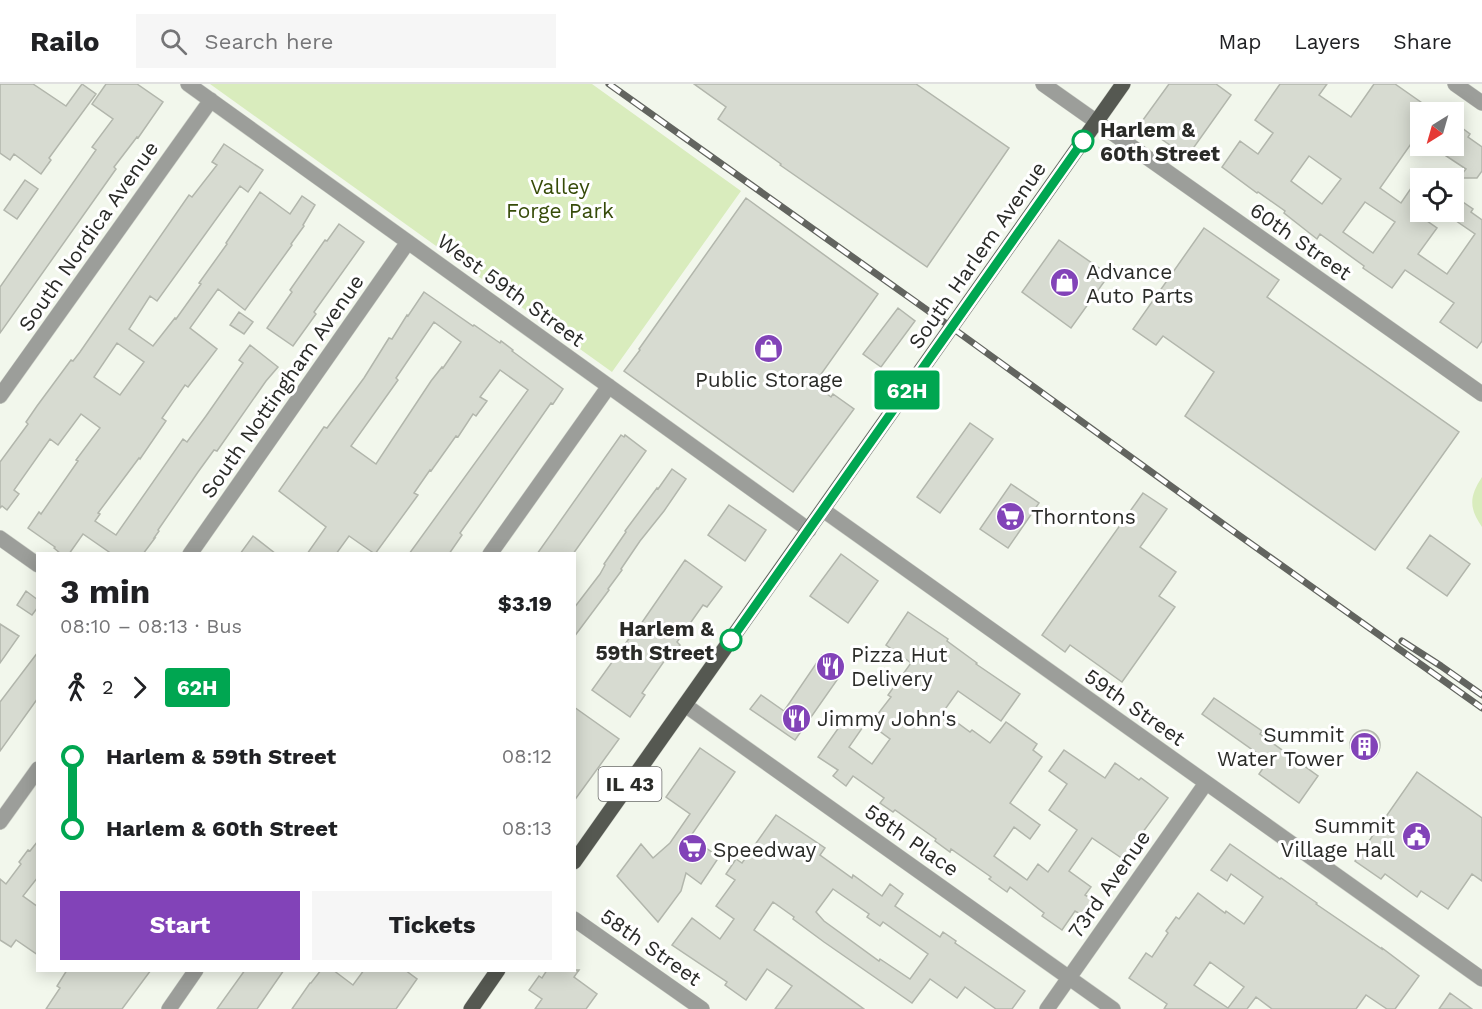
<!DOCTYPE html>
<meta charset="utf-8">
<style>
body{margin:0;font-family:"Work Sans",sans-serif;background:#f6f6f6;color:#202124;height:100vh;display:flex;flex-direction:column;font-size:22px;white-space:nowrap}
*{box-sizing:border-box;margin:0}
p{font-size:20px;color:#757577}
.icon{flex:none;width:33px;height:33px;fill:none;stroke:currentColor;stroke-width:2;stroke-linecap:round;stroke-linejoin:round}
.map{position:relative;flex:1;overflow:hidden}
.drawer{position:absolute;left:36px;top:468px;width:540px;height:420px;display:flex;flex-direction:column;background:#fff;border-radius:0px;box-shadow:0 3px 15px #0003}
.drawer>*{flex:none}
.badge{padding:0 12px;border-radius:4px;font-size:21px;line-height:39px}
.needle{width:39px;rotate:217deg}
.buttons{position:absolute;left:1410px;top:18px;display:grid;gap:12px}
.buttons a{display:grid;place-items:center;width:54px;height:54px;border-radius:0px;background:#fff;box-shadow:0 3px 15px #0003;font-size:30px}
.map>.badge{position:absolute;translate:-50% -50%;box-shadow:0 0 0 3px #fff}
.legs{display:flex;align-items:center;gap:9px;height:66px;padding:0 24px;font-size:20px}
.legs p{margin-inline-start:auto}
.headline{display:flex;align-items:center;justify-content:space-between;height:102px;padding:0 24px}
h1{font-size:33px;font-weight:700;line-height:45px}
.cta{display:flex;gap:12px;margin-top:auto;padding:12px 24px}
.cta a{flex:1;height:69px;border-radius:0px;background:#8243b8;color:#fff;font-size:24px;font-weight:700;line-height:69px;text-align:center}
.cta a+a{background:#f6f6f6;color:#202124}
ul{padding:0 24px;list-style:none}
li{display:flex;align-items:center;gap:21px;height:72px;font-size:22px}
li i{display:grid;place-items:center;width:9px;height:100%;margin:0 8px;background:currentColor}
li i::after{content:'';width:15px;height:15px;margin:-8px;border:4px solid;border-radius:50%;background:#fff}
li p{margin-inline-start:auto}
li:first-child i{background:linear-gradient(#0000 50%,currentColor 0)}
li:last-child i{background:linear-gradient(currentColor 50%,#0000 0)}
header{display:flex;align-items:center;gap:36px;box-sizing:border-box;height:84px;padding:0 30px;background:#fff;border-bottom:2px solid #e0e0e0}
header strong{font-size:28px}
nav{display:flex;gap:33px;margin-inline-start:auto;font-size:21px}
.search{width:420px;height:54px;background:#f6f6f6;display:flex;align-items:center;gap:15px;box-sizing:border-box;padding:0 21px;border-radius:0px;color:#757577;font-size:22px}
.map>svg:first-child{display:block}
.green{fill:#d9ecbd}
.building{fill:#d7dbd1;stroke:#b2b6ac;stroke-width:1.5;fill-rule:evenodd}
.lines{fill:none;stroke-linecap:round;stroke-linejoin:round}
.street-casing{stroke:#ced2c9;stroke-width:16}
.primary-casing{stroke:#ced2c9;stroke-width:16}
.street{stroke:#9c9e9a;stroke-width:15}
.primary{stroke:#555851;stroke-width:15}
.rail-casing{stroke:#62645f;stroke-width:7}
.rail{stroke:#fff;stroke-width:4.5;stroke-dasharray:14;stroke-linecap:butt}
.line-1-casing{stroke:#fff;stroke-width:14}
.line-1{stroke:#00a651;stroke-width:9}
.stop-1-dot{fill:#fff;stroke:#00a651;stroke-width:3}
.labels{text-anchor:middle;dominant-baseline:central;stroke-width:6;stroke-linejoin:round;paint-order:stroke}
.shield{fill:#fff;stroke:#6a6b68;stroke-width:1.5}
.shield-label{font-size:20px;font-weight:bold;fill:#2a2b28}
.stop-label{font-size:21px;font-weight:bold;fill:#2a2b28;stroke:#fff;text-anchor:start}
.park-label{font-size:21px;fill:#364b08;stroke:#fff}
.street-label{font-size:21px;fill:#2a2b28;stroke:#fff}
.poi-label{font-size:21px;fill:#2a2b28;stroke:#fff;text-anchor:start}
</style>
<header>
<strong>Railo</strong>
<div class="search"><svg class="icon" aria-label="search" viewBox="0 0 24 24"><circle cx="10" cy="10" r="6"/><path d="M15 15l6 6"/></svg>Search here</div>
<nav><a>Map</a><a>Layers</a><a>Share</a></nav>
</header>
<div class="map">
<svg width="1482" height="925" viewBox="0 0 1482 925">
<rect width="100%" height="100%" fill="#f2f7ec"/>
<path class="green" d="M210,0H592L741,107L612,288Z
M1482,393V443C1469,424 1469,413 1482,393Z"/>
<path class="building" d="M0,0H33L66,22L82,0L96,10L49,74L51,76L41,90L14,70L10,76L0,69Z
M106,0H137L163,18L138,54L137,53L114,83L116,85L0,249V203L96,66L92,63L113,35L92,20Z
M694,0H916L1009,64L927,183L780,81L781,80L718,35L726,23Z
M1169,0H1216L1231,11L1187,73L1140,40Z
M1280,0H1327L1319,11L1351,33L1374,0H1395L1435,28H1420V47L1380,104L1401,119L1420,91V132L1437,144L1418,170L1447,190L1475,150L1446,130L1448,128H1454V120L1457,114L1473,125L1471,128L1482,136V257L1477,264L1440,238L1454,219L1405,186L1392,204L1363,184L1364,182L1320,150L1317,155L1284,129L1285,127L1258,108L1257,109L1222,83L1240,57L1258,70L1273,49L1255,36ZM1309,72L1341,95L1322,120L1291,97ZM1365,118L1395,138L1373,169L1343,148Z
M1454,38L1470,50L1468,53L1482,63V87L1477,94H1459L1466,85L1431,62H1454Z
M224,60L263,86L248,108L240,102L157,217L150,212L129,245L153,262L175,234L176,235L201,200L199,199L227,160L226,159L260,108L290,130L302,112L315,121L303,141L304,142L291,160L292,161L245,226L218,205L190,244L217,265L188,303L185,301L162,334L166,337L140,375L139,374L98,429L100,430L95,437L116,451L183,355L187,358L206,332L243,279L239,276L250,261L278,283L266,297L217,367L214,366L198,388L158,446L159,447L154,454H155L143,470H112L83,450L69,470H61L54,464L55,463L28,444L39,428L41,430L78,377L76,376L100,344L81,330L58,361L50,355L14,406L19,410L7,426L2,422L0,424V378L28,340L26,338L37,322L71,276L73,277L80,268L189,111L192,113L217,81L212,78ZM117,259L144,278L120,311L94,293Z
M25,96L38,105L17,135L4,126Z
M746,114L878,210L814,300L831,313L833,310L854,325L793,408L624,287L640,266L639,265Z
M339,140L364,158L314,228L316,230L293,262L267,244L292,208L290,206L325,156L327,157Z
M1204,144L1279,196L1267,213L1459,348L1375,466L1185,332L1214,288L1163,252L1156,261L1133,245Z
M1059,156L1109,191L1071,244L1022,208Z
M424,208L473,242L474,241L500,259L501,257L513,266L512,267L563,305L553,320L551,319L477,425L460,449L462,451L449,470H409L528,306L500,286L480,313L487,317L476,332L473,330L458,353L456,352L431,387L430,386L414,409L418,411L375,470L349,452L336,470H307L326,443L279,407L324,343L327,344L364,294L389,254L392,255L407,231L408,232ZM434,238L461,258L443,284L442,283L431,297L376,380L351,362L398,296L396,294Z
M898,224L915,237L881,283L863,270Z
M239,228L253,238L244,250L230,241Z
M970,339L993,355L940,429L917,413Z
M621,351L624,353L625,351L646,367L573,470H537Z
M672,385L686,395L664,427L640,457L621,485L622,486L608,505L609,506L574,553V524L600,490L605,481L604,480L626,448L625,447L657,404L658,405Z
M1011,400L1039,419L1008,464L980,445Z
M1143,409L1167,425L1140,463L1176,488L1159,512L1175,523L1122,598L1070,561L1065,568L1042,551Z
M729,421L766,446L745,477L708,451Z
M1430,451L1470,480L1447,512L1407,484Z
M253,452L276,470H240Z
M841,470L878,497L848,539L810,512Z
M685,476L722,503L707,523L703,521L677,558L680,561L670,575L667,573L642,609L645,611L630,633L592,606L633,549L634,550Z
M26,507L38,516V523L32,531L17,521Z
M908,528L948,555L947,557L977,579L976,580L1020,610L1001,637L958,607L943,628L970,648L972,646L990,659L1006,638L1037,660L1033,666L1042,673L1010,719L1040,741L1030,755L1014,743L994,772L1027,796L1038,780L1048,788L1077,746L1049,726L1067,700L1049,687L1064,666L1105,694L1115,679L1139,696L1141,694L1168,714L1123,775L1092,754L1069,787L1091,803L1085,811L1093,816L1082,831L1075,827L1062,846L1042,832L1044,829L1010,803L1007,808L989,795L991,793L951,765L950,768L935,757L936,755L895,726L893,728L880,719L884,714L853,692L846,702L833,692L838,686L818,673L849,629L865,640L849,663L872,680L890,655L870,640L891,613L888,611L911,579L886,561Z
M0,540L19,552L0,579Z
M38,568V614L0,667V618Z
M822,571L844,586L795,656L750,625L761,611L784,627Z
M1214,614L1262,647L1260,650L1318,692L1299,719L1259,690L1268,677L1202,630Z
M574,623L619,655L574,717Z
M1350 661a15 15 0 1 1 30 0a15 15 0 1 1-30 0Z
M700,664L735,688L690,753L719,773L701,800L686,789L681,807L658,838L617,792L641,760L653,774L670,759L690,730L666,713Z
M1417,688L1482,734V797L1472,790L1448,825L1421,807L1417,813L1385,790L1381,795L1355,777Z
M776,731L825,764L820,771L852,794L853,791L882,812L890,800L903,810L895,822L940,853L943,848L956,857L955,859L1025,907L1012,925H996L965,903L957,914L930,895L912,919L824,858L793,835L794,833L773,818L754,846L864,925H775L792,902L767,885L746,916L725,901L727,898L672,861L692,834L720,855L734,835L716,822L735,796L726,790L736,775L742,779ZM833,805L869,830L867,833L880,842L883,838L928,870L910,895L880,875L879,877L824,837L816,828Z
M38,757V793L23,812L38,823V871L16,856L11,863L0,856V795L6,800L21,780L19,778L28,766L30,767Z
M1230,760L1280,795L1281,794L1301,808L1317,819L1316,820L1382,865V864L1419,892L1395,925H1387L1366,911L1356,925H1272L1256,913L1247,925H1164L1167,920L1129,894L1146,869L1152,873L1168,849L1166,847L1176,833L1179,835L1198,809L1225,829L1226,827L1244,840L1263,813L1231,790L1227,797L1211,786ZM1210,878L1244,903L1228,924L1194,901Z
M67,886H151L122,925H46L60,904L57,902Z
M245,886H284L257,925H217Z
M321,886H333L353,901L364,886H405L417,895L396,925H292L310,899H311Z
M547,886H579L574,893L597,910L586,925H535L542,915L529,906L539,892L542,894Z
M1450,909L1472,925H1439Z"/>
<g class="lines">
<defs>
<path id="street" d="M188,0L809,446
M1043,0L1482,310
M1455,0L1482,19
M0,312L211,16
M823,426L1482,895
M0,454L38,481
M190,470L408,158
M490,470L609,302
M685,621L1113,925
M0,738L38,685
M574,835L702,925
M169,925L196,886
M1047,925L1206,699"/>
<path id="primary" d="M574,778L1123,0
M471,925L498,886"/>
</defs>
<use href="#street" class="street-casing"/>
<use href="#primary" class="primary-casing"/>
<use href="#street" class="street"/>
<use href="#primary" class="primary"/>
<defs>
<path id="rail" d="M609,0L951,243L1226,442L1482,624
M1402,557L1441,582L1482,611"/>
</defs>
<use href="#rail" class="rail-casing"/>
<use href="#rail" class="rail"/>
</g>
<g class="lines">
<defs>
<path id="line-1" d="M731,556L1083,57"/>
</defs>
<use href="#line-1" class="line-1-casing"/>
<use href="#line-1" class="line-1"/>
</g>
<defs>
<symbol id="shop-disc" viewBox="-11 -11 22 22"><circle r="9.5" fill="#8243b8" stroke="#fff"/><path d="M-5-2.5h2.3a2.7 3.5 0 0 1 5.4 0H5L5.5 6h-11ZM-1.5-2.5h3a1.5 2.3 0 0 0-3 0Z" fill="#fff"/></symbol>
<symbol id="supermarket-disc" viewBox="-11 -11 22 22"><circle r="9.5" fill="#8243b8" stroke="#fff"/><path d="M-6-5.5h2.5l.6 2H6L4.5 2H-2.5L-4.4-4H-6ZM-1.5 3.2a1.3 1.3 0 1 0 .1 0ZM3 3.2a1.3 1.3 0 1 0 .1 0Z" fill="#fff"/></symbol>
<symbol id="restaurant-disc" viewBox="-11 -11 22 22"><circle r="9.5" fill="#8243b8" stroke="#fff"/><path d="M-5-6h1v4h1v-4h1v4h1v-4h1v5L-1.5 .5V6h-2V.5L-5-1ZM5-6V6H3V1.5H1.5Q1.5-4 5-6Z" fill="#fff"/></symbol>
<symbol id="building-disc" viewBox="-11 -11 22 22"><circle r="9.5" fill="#8243b8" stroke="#fff"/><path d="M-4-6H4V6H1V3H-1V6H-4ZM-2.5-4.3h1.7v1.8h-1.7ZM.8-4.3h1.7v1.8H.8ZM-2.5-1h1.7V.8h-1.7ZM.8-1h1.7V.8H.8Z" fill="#fff"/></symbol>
<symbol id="civic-disc" viewBox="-11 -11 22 22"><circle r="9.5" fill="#8243b8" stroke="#fff"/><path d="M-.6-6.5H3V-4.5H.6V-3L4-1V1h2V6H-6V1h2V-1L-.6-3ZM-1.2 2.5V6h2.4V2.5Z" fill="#fff"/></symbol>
</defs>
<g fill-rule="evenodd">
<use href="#shop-disc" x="1048" y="182" width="33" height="33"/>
<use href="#shop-disc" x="752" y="248" width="33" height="33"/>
<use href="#supermarket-disc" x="994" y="416" width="33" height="33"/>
<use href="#restaurant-disc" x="814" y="566" width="33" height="33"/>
<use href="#restaurant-disc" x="780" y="618" width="33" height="33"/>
<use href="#building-disc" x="1348" y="646" width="33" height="33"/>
<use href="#civic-disc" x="1400" y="736" width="33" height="33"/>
<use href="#supermarket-disc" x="676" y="748" width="33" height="33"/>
</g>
<g class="stop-1-dot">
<circle cx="1083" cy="57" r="10"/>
<circle cx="731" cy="556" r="10"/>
</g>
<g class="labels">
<rect class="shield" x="598.5" y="683" width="63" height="34" rx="4.5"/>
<g class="shield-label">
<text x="630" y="700">IL 43</text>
</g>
<g class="stop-label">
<text x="1100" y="45">Harlem &amp;<tspan x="1100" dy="24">60th Street</tspan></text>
<text x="714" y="544" text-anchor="end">Harlem &amp;<tspan x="714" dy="24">59th Street</tspan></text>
</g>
<g class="park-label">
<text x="560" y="102">Valley<tspan x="560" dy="24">Forge Park</tspan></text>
</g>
<g class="street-label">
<text transform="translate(88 152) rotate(-55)">South Nordica Avenue</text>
<text transform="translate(1301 157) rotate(35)">60th Street</text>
<text transform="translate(977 171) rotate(-55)">South Harlem Avenue</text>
<text transform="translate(511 206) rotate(36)">West 59th Street</text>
<text transform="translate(282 302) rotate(-55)">South Nottingham Avenue</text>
<text transform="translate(1135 623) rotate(35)">59th Street</text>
<text transform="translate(912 756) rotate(35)">58th Place</text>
<text transform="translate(1109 800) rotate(-55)">73rd Avenue</text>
<text transform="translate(651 863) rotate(35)">58th Street</text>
</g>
<g class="poi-label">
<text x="1086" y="187">Advance<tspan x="1086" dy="24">Auto Parts</tspan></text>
<text x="769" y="295" text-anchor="middle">Public Storage</text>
<text x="1031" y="432">Thorntons</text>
<text x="851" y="570">Pizza Hut<tspan x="851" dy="24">Delivery</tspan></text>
<text x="817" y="634">Jimmy John's</text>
<text x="1344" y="650" text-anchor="end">Summit<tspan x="1344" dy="24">Water Tower</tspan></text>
<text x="1395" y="741" text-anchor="end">Summit<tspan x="1395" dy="24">Village Hall</tspan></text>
<text x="713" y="765">Speedway</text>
</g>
</g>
</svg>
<div class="buttons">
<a><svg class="needle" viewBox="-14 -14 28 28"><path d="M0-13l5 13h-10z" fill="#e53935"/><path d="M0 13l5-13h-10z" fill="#757577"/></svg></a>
<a><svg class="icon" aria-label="locate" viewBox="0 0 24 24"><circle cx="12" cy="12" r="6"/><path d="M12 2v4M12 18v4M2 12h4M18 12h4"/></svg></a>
</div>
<b class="badge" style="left:907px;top:306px;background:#00a651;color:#fff">62H</b>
<section class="drawer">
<div class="headline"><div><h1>3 min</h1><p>08:10 – 08:13 · Bus</p></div><b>$3.19</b></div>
<div class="legs"><svg class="icon" aria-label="walk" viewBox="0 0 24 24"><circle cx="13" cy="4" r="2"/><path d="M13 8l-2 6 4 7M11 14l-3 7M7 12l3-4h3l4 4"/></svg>2<svg class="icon" aria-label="forward" viewBox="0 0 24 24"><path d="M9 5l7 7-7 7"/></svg><b class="badge" style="background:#00a651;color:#fff">62H</b></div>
<ul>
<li><i style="color:#00a651"></i><b>Harlem &amp; 59th Street</b><p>08:12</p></li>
<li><i style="color:#00a651"></i><b>Harlem &amp; 60th Street</b><p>08:13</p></li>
</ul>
<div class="cta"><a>Start</a><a>Tickets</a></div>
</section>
</div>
